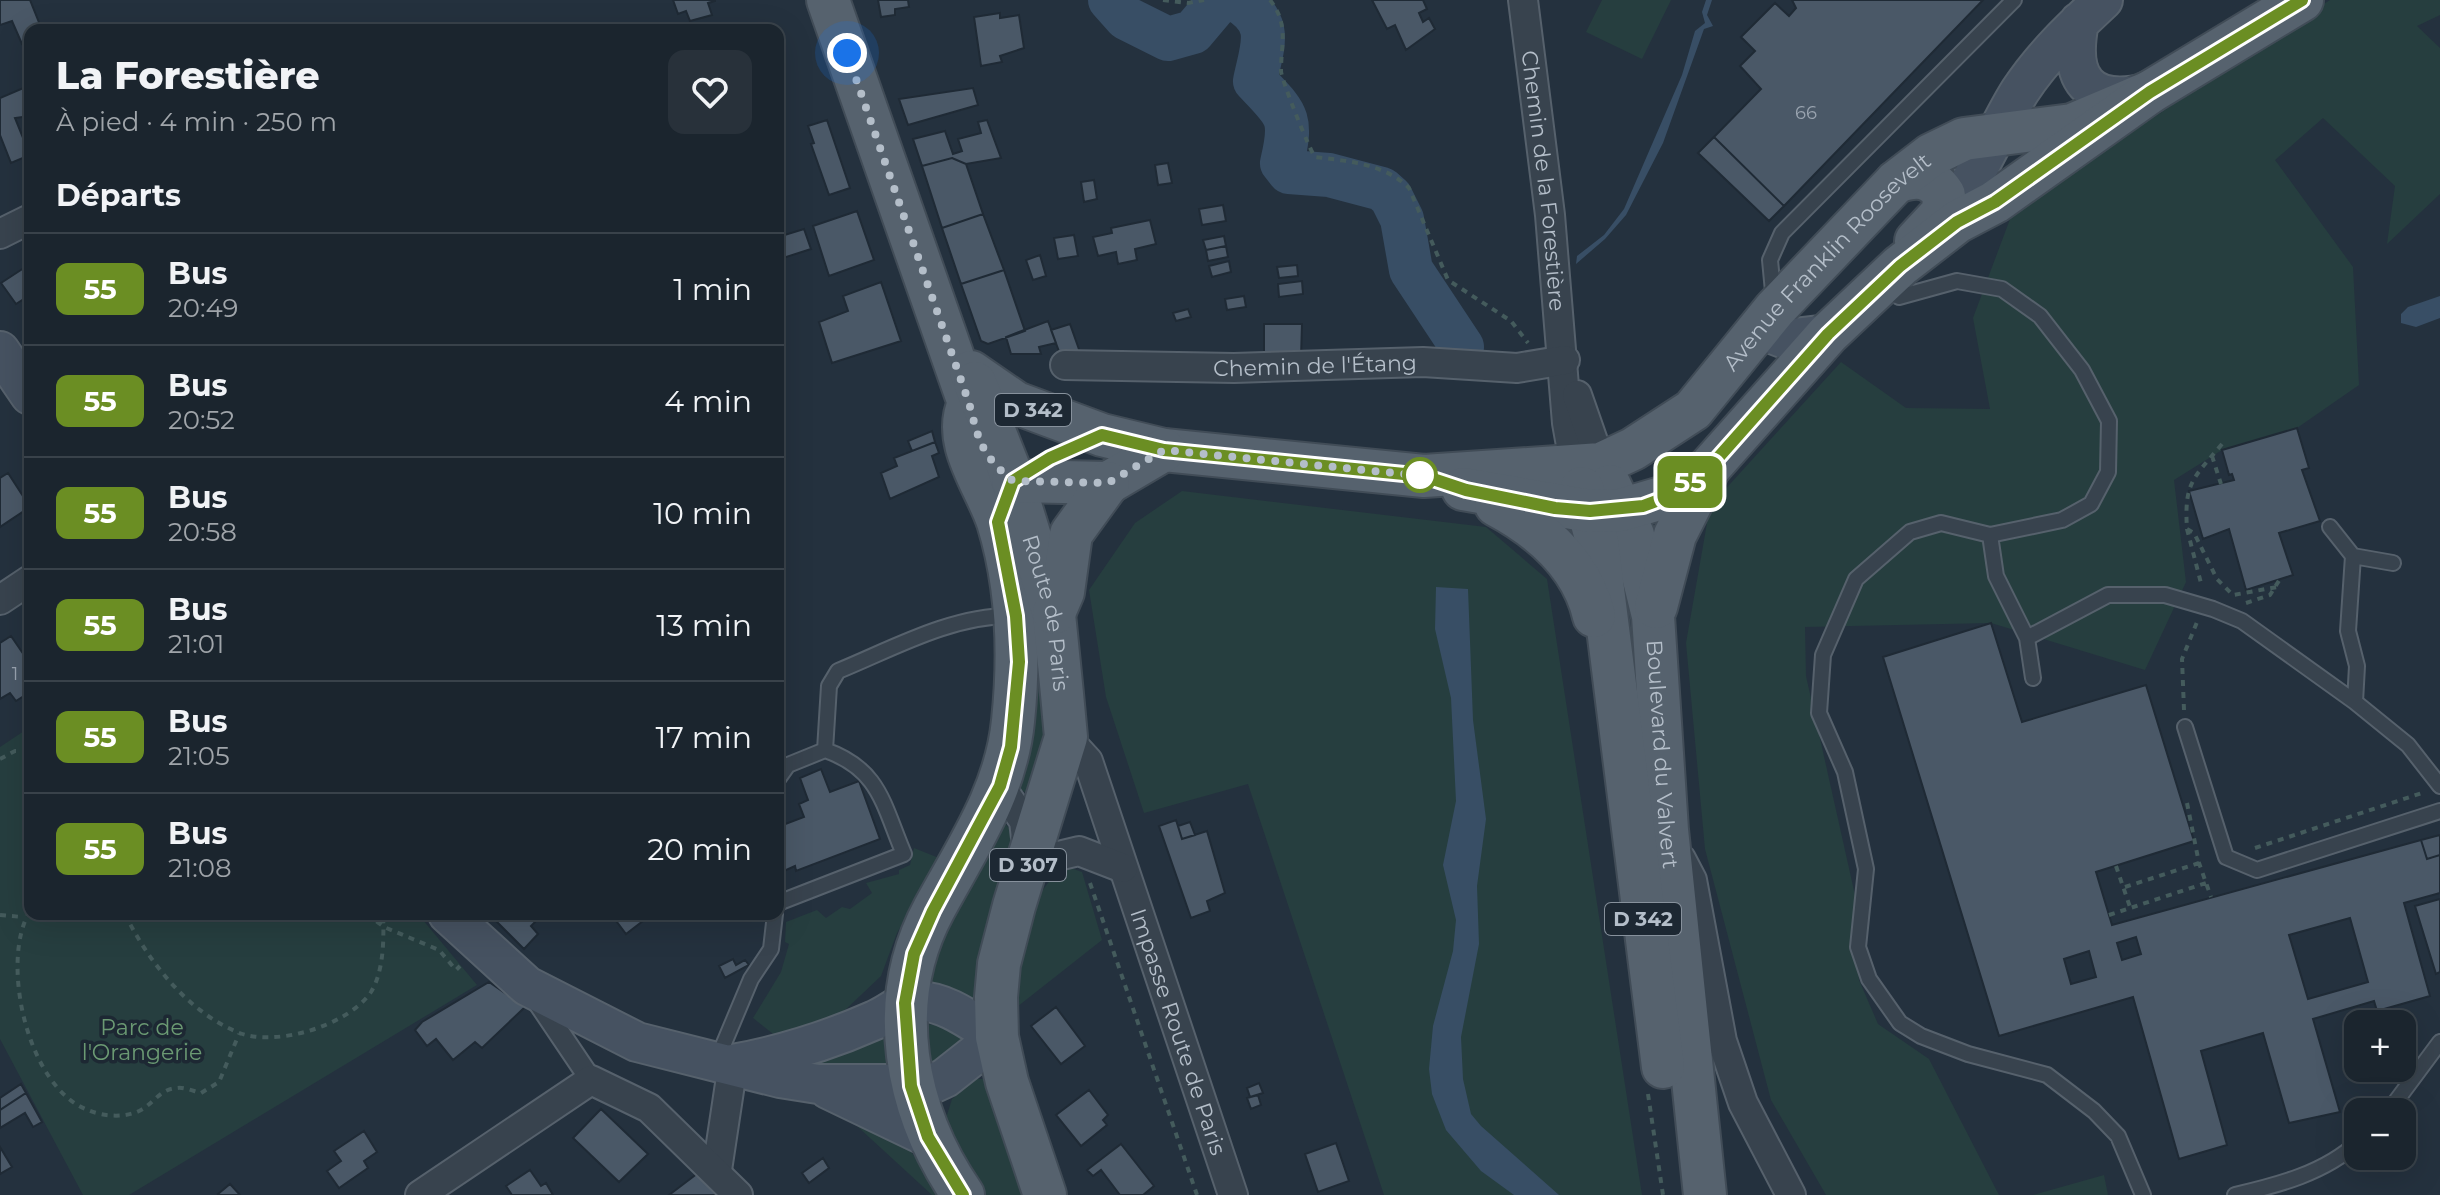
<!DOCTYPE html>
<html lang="fr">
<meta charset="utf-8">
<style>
body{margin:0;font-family:Montserrat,sans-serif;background:#28313a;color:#f1f3f6;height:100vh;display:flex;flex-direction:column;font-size:30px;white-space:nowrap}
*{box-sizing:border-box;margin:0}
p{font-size:26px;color:#a0a5aa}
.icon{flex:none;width:44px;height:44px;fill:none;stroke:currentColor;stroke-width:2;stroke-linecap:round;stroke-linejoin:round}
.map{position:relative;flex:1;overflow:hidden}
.panel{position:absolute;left:24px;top:24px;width:760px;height:896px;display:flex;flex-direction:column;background:#1b252e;border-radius:16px;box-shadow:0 8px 32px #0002,0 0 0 2px #39424a}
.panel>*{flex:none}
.badge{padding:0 16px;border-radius:12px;font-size:28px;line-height:52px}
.tools{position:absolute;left:2344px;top:1010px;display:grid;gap:16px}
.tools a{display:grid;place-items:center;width:72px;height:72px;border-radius:16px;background:#1b252e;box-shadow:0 8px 32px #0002,0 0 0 2px #39424a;font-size:40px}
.you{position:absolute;width:40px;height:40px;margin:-20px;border:6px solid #fff;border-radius:50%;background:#1a73e8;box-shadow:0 0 0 12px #1a73e833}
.map>.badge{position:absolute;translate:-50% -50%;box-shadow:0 0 0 4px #fff}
h2{padding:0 32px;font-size:30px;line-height:72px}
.round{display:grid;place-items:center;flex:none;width:84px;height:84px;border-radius:16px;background:#28313a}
.head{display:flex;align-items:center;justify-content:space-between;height:136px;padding:0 32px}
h1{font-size:38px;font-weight:800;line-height:60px}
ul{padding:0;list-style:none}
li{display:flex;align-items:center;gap:24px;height:112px;padding:0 32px;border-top:2px solid #39424a}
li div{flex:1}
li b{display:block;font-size:30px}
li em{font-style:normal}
li .badge{min-width:88px;font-weight:700;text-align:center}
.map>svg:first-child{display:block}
.green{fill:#263e3f}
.water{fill:#384e65}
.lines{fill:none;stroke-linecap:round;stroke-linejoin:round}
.river{stroke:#384e65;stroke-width:44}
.building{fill:#4a5867;stroke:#1f2a35;stroke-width:2;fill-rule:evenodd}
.service-casing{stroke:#56616c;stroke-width:18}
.pedestrian-casing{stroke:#56616c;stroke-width:24}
.minor-casing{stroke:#56616c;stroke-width:32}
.secondary-casing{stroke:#56616c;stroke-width:42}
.primary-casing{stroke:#414c57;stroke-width:46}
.path{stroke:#445b5c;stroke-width:4;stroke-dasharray:6 6;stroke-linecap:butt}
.service{stroke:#38434e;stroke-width:14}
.pedestrian{stroke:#38434e;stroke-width:20}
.minor{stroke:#38434e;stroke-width:28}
.secondary{stroke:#465261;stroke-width:38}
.primary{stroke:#56626e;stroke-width:42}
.line-casing{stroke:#fff;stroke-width:18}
.line{stroke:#6b8e23;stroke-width:12}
.walk{stroke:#b4bec9;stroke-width:8;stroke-dasharray:0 14.4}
.stop-dot{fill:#fff;stroke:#6b8e23;stroke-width:4}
.labels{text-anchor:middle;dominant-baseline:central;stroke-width:7;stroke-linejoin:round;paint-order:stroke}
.number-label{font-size:18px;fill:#9aa4b0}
.shield{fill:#1d2833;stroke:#87919c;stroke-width:2}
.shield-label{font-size:20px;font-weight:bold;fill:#b4bec9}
.street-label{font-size:22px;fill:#b4bec9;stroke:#1d2833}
.park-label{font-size:22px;fill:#6b9a73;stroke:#1d2833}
</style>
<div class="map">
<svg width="2440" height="1195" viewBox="0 0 2440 1195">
<rect width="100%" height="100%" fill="#24313e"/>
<path class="green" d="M1602,0H1671L1642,59L1586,32Z
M2330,0H2440V15L2417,26L2440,48V194L2387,244L2395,186L2323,118L2275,160L2353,267L2359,385L2297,428L2222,450L2174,480L2186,582L2145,670L1991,623L1805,627L1806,676L1855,895L1859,980L1878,1024L1929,1059L1999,1195H1826L1771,1100L1705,849L1686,643L1710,506L1841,362L1906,408L1990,409L1973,318L2013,211Z
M1182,491L1486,527L1547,579L1642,1195H1384L1248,784L1144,813L1106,697L1089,590L1135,523Z
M1037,655C1053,707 1050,745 1029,795L1020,789L1018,782Z
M30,727V914H418L477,985L129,1195H83L0,1039V747Z
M1002,820L1015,835L987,926L974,998L971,1001L923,988L927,966Z
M914,848L939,858L897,933L881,976L842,1013L817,1026L777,1037L753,1018L781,972L789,944L785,942L786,922L817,910L826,918L842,907L850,909L872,893L866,883L899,874V870L910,865Z
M1068,867L1082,872L1102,940L1013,1010C1020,968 1024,887 1068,867Z
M920,1024L939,1025L964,1040L932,1069Z
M886,1029L890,1070L792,1069Z
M977,1079H986L1030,1195H978L942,1131L952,1099Z
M860,1120L903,1141L943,1195H932L858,1127Z
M2104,1175L2108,1195H2033Z"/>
<path class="water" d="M1706,0H1712L1707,15L1713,26L1704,29L1663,143L1626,215L1605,239L1576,264L1577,256L1604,235L1624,209L1682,75L1695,31L1705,23L1702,12Z
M2440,296V318L2416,327L2401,323V314L2408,307Z
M1436,587L1468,589L1473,720L1486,819L1477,886L1479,944L1461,1037L1463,1079L1471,1114L1481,1126L1559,1195H1514L1481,1171L1446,1130L1432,1094L1429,1069L1433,1026L1453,951L1456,920L1443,865L1456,801L1451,698L1435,629Z"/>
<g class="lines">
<path class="river" d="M1110,0L1126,18L1168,39L1193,32L1220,0
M1237,0C1274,23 1263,43 1255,81C1287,115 1293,116 1282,163L1289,172L1329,175L1382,189L1391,197L1402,219L1411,270L1462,347"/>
</g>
<path class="building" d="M0,0H30L42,30H30V41L22,44L12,21L0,25Z
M673,0H715V1L708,3L712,15L690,21L686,11L678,14Z
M878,0H908L909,7L895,9V15L881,17Z
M1372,0H1423L1427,9L1419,13L1423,22L1429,18L1435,29L1406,50L1395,25L1387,29Z
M1792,0H1983L1784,206L1714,137L1761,89L1740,66L1755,51L1741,37L1775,3L1789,16L1796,8Z
M1000,13V18L1019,15L1024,48L1000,56L1002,62L981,66L974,17Z
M28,86L30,116L15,118L30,155L11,163L0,135V98Z
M973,88L978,105L908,125L899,99Z
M827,120L850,188L829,195L811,144L814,143L808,126Z
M987,120L1001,158L966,164L952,158L922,166L913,139L945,131L953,154L962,151L958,139L981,133L978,122Z
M1714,137L1784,206L1769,221L1698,153Z
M952,158L966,164L983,214L942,228L922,166Z
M1168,163L1172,183L1158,185L1155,165Z
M1094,180L1097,199L1084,202L1081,182Z
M1223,205L1226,221L1202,225L1199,209Z
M857,211L874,260L829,276L813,226Z
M983,214L1004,270L961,284L942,228Z
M1150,220L1156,244L1135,249L1137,260L1118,264L1116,252L1098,256L1093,237L1112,233L1111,228Z
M804,229L811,249L780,259L778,237Z
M1074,235L1078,256L1058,259L1054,238Z
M1224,236L1226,246L1206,250L1203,240Z
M1226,246L1228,257L1208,261L1206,250Z
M1040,255L1046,276L1033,280L1026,260Z
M1229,261L1231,272L1212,277L1209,266Z
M30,264V295L16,304L1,283Z
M1297,265L1298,276L1279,278L1277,267Z
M1004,270L1025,331L988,344L981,341L961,284Z
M1302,281L1303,294L1279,297L1278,284Z
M881,282L901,341L832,363L819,322L848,311L843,296Z
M1244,296L1246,307L1227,310L1225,299Z
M1188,309L1191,317L1176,321L1173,313Z
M1048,321L1056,343L1039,347L1041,354H1011L1006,337Z
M1070,324L1081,355L1060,354L1051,330Z
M1264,324H1302L1301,358H1264Z
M2297,428L2309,468L2302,470L2320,521L2279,533L2293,575L2246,590L2229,529L2203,539L2189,491L2234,480L2232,474L2229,475L2222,450Z
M932,431L935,442L912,451L908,441Z
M935,442L939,453L932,456L939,477L890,499L881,473L897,466L894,458Z
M8,473L30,507L0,527V478Z
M1991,623L2022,722L2146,685L2194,841L2096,872L2112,925L2421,840L2427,859L2440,855V893L2404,903L2430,996L2377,1011L2374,1001L2313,1019L2340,1112L2289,1123L2263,1033L2201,1051L2227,1145L2179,1159L2133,997L1999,1036L1883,657ZM2350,918L2368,982L2308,999L2289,935ZM2136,937L2141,954L2122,960L2117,943ZM2089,951L2096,977L2071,984L2064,959Z
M11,636L24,655L27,652L30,656V692L16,701L10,693L0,699V643Z
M821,769L830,792L859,781L880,839L796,871L795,866L784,871L781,864L778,866L780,826L804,817L799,804L808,800L800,778Z
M1176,820L1182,839L1207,831L1225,893L1207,901L1210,911L1191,918L1159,826Z
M1190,822L1195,835L1182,839L1178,826Z
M2440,835V855L2427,859L2421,840Z
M2440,899V972L2436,974L2415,906Z
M489,914H543L531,926L538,934L524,949Z
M611,914H652L626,934Z
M733,959L736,965L745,960L749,965L725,978L719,966Z
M489,982L525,1007L482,1048L475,1042L453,1060L436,1039L427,1046L415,1030L422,1022Z
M1056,1007L1085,1046L1061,1064L1031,1026Z
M1259,1083L1263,1093L1250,1097L1247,1088Z
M21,1084L26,1093L0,1110V1098Z
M1089,1090L1108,1115L1103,1120L1107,1125L1081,1146L1056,1115Z
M26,1093L42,1122L33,1127L25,1113L0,1128V1110Z
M1258,1095L1261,1105L1251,1109L1247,1098Z
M601,1109L648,1154L619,1182L573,1138Z
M364,1131L377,1152L364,1161L368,1168L339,1188L327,1171L341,1161L334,1151Z
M1336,1143L1349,1181L1318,1192L1305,1154Z
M1121,1144L1154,1186L1143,1195H1120L1101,1170L1093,1176L1087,1170Z
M0,1147L12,1167L0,1174Z
M823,1158L829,1168L809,1183L802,1173Z
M530,1170L541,1186L546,1183L553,1195H512L506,1186Z
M698,1173L718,1195H669Z
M230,1184L240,1195H219L218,1194Z"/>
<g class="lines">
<defs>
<path id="service" d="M1883,288L1899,297L1957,281L2002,289L2040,316L2082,370L2109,421L2108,472L2091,504L2062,520L1990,535L1941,523L1910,532L1856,579L1823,655L1819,713L1845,772L1866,869L1858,947L1869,979L1900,1023L1921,1036L1968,1054L2047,1075L2094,1111L2118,1136L2143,1195
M1774,302L1770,260L1782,233L2014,0
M2330,527L2353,556L2393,563
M1990,535L1996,576L2027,638L2033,678
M2353,556L2348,631L2357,666L2355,702
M2027,638L2108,595H2165L2213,609L2242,621L2355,702L2408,745L2440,786
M2185,727L2226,857L2257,870L2440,811
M825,750L829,686L838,671C892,649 950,616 1010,616
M778,779L788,765L825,750C880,769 883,805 904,854L778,903
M717,1060L751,979L771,949L775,914
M2388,1112L2440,1042
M2235,1195C2278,1185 2325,1173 2358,1142"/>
<path id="pedestrian" d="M535,997L591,1080"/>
<g id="minor">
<path id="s1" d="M1523,0L1550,215L1567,423L1575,468"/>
<path d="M0,234L30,219"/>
<path id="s2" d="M1065,365L1234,368L1423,362L1517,368L1565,360"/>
<path d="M1577,395L1601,464"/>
<path d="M0,600L30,580"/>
<path id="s3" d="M1066,737L1088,761L1233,1195"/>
<path d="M1000,786L1024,821L1029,863L1079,851L1123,868"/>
<path d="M1681,859L1692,880L1722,1041L1743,1103L1791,1195"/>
<path d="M717,1170L733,1064"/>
<path d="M420,1195L591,1080L649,1108L738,1195"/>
</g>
<path id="secondary" d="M2079,22C2068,79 2087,106 2147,93
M1934,225C1976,189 1991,137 2020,91C2043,56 2073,28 2103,0
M1768,318L1772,334L1785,339L1828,334
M0,351L30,395
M448,914L527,986L637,1042L780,1078L818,1084H932L945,1078L997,1037C973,1023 948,1002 919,1001C901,1001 890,1014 875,1020C830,1040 782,1055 733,1064
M828,1089L928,1137"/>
<g id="primary">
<path d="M828,0L969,403C951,443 986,485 998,522C1018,587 1020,654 1013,721C1006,792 967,848 934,909C884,1002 905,1111 963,1195"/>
<path d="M1896,182C1916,175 1932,175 1944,195L1943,212L1916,241"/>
<path id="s4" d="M971,372L1016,403L1102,435L1164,450L1424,476L1601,464L1633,449L1693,410L1775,309L1896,182L1931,155L1964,139L2072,125L2150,92"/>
<path id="s5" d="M975,383L1008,466L1054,614L1062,694L1066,737L1014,906L999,964L996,997L997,1037L1007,1082L1045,1195"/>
<path d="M1013,481L1108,483L1164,450"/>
<path id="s6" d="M1610,486L1633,535L1653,616L1667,830L1705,1195"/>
<path d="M1582,488L1597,541L1663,1067"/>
<path d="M1463,489L1590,511L1621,510L1675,494L1709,468L1828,334L1900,266L1957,222L1995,202L2150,92L2302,0"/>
<path d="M1496,505C1541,529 1582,564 1594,616"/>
<path d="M1656,607L1675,535L1707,472"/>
<path d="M1054,613L1063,592L1071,534L1108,483"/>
</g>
</defs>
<use href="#service" class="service-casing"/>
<use href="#pedestrian" class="pedestrian-casing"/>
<use href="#minor" class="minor-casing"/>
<use href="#secondary" class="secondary-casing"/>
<use href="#primary" class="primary-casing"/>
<path class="path" d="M1163,0L1188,3L1204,0
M1270,0C1289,24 1281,44 1281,71C1281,79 1310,151 1315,157C1348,161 1385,164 1409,188L1448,280L1511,321L1528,343
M2222,444C2193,479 2184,482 2187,529L2194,533L2217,579L2233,595L2277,587
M2212,456L2221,484
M2187,529L2202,587
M2246,603L2270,595L2280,579
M2184,710L2182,659L2197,622
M0,759L15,751H30
M2187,803L2199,863L2211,897
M2255,848L2422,793
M2116,866L2130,907
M1090,883L1197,1195
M2125,887L2199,863
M30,911C0,959 26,1087 88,1110C104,1117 126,1118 141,1110C155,1102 160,1089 177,1088C184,1087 193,1091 201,1093L219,1082L239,1034
M125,914C148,961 187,1011 237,1032C274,1048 348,1026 371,992C384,971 384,938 383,914
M187,914H227
M367,914L384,927L439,950L456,970L460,966
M0,915L22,917
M2109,915L2206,883
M1648,1094L1663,1195"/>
<use href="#service" class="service"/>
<use href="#pedestrian" class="pedestrian"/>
<use href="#minor" class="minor"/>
<use href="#secondary" class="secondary"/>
<use href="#primary" class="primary"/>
</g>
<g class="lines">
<defs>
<path id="line" d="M963,1195L928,1137L911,1086L905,1003L914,954L933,911L1000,786L1011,747L1019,662L1016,616L998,522L1013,481L1050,458L1102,435L1164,450L1424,476L1466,490L1555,508L1590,511L1643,506L1675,494L1709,468L1828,334L1900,266L1957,222L1995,202L2150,92L2302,0"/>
</defs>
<use href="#line" class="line-casing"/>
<use href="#line" class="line"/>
<path class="walk" d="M847,53L969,403C979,441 981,455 1013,481L1108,483L1164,450L1424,476L1420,475"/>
</g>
<circle class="stop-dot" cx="1420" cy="475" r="16"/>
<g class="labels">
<g class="number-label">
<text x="1806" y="113">66</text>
<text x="15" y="674">1</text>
</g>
<g class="shield">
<rect x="995" y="394" width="76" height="32" rx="6"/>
<rect x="990" y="849" width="76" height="32" rx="6"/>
<rect x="1605" y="903" width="76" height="32" rx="6"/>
</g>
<g class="shield-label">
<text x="1033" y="410">D 342</text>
<text x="1028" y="865">D 307</text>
<text x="1643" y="919">D 342</text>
</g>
<g class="street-label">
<text stroke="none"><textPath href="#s1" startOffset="182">Chemin de la Forestière</textPath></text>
<text stroke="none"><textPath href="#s4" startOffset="956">Avenue Franklin Roosevelt</textPath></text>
<text stroke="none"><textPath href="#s2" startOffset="250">Chemin de l'Étang</textPath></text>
<text stroke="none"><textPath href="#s5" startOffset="242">Route de Paris</textPath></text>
<text stroke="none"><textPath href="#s6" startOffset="276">Boulevard du Valvert</textPath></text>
<text stroke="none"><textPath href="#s3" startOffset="318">Impasse Route de Paris</textPath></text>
</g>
<g class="park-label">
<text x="142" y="1027">Parc de<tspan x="142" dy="25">l'Orangerie</tspan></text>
</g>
</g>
</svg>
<div class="tools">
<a>+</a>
<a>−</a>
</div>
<div class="you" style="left:847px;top:53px"></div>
<b class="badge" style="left:1690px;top:482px;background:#6b8e23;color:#fff">55</b>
<section class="panel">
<div class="head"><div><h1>La Forestière</h1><p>À pied · 4 min · 250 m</p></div><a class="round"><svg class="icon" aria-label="heart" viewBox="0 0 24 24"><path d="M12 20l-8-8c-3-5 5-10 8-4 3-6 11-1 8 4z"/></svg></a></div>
<h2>Départs</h2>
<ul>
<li><span class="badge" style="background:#6b8e23;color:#fff">55</span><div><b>Bus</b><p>20:49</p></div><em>1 min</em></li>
<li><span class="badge" style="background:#6b8e23;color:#fff">55</span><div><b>Bus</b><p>20:52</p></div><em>4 min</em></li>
<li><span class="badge" style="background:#6b8e23;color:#fff">55</span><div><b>Bus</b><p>20:58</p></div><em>10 min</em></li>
<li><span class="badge" style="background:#6b8e23;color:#fff">55</span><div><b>Bus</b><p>21:01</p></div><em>13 min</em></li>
<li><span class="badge" style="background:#6b8e23;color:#fff">55</span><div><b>Bus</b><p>21:05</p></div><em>17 min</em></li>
<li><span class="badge" style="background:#6b8e23;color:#fff">55</span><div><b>Bus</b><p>21:08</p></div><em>20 min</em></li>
</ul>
</section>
</div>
